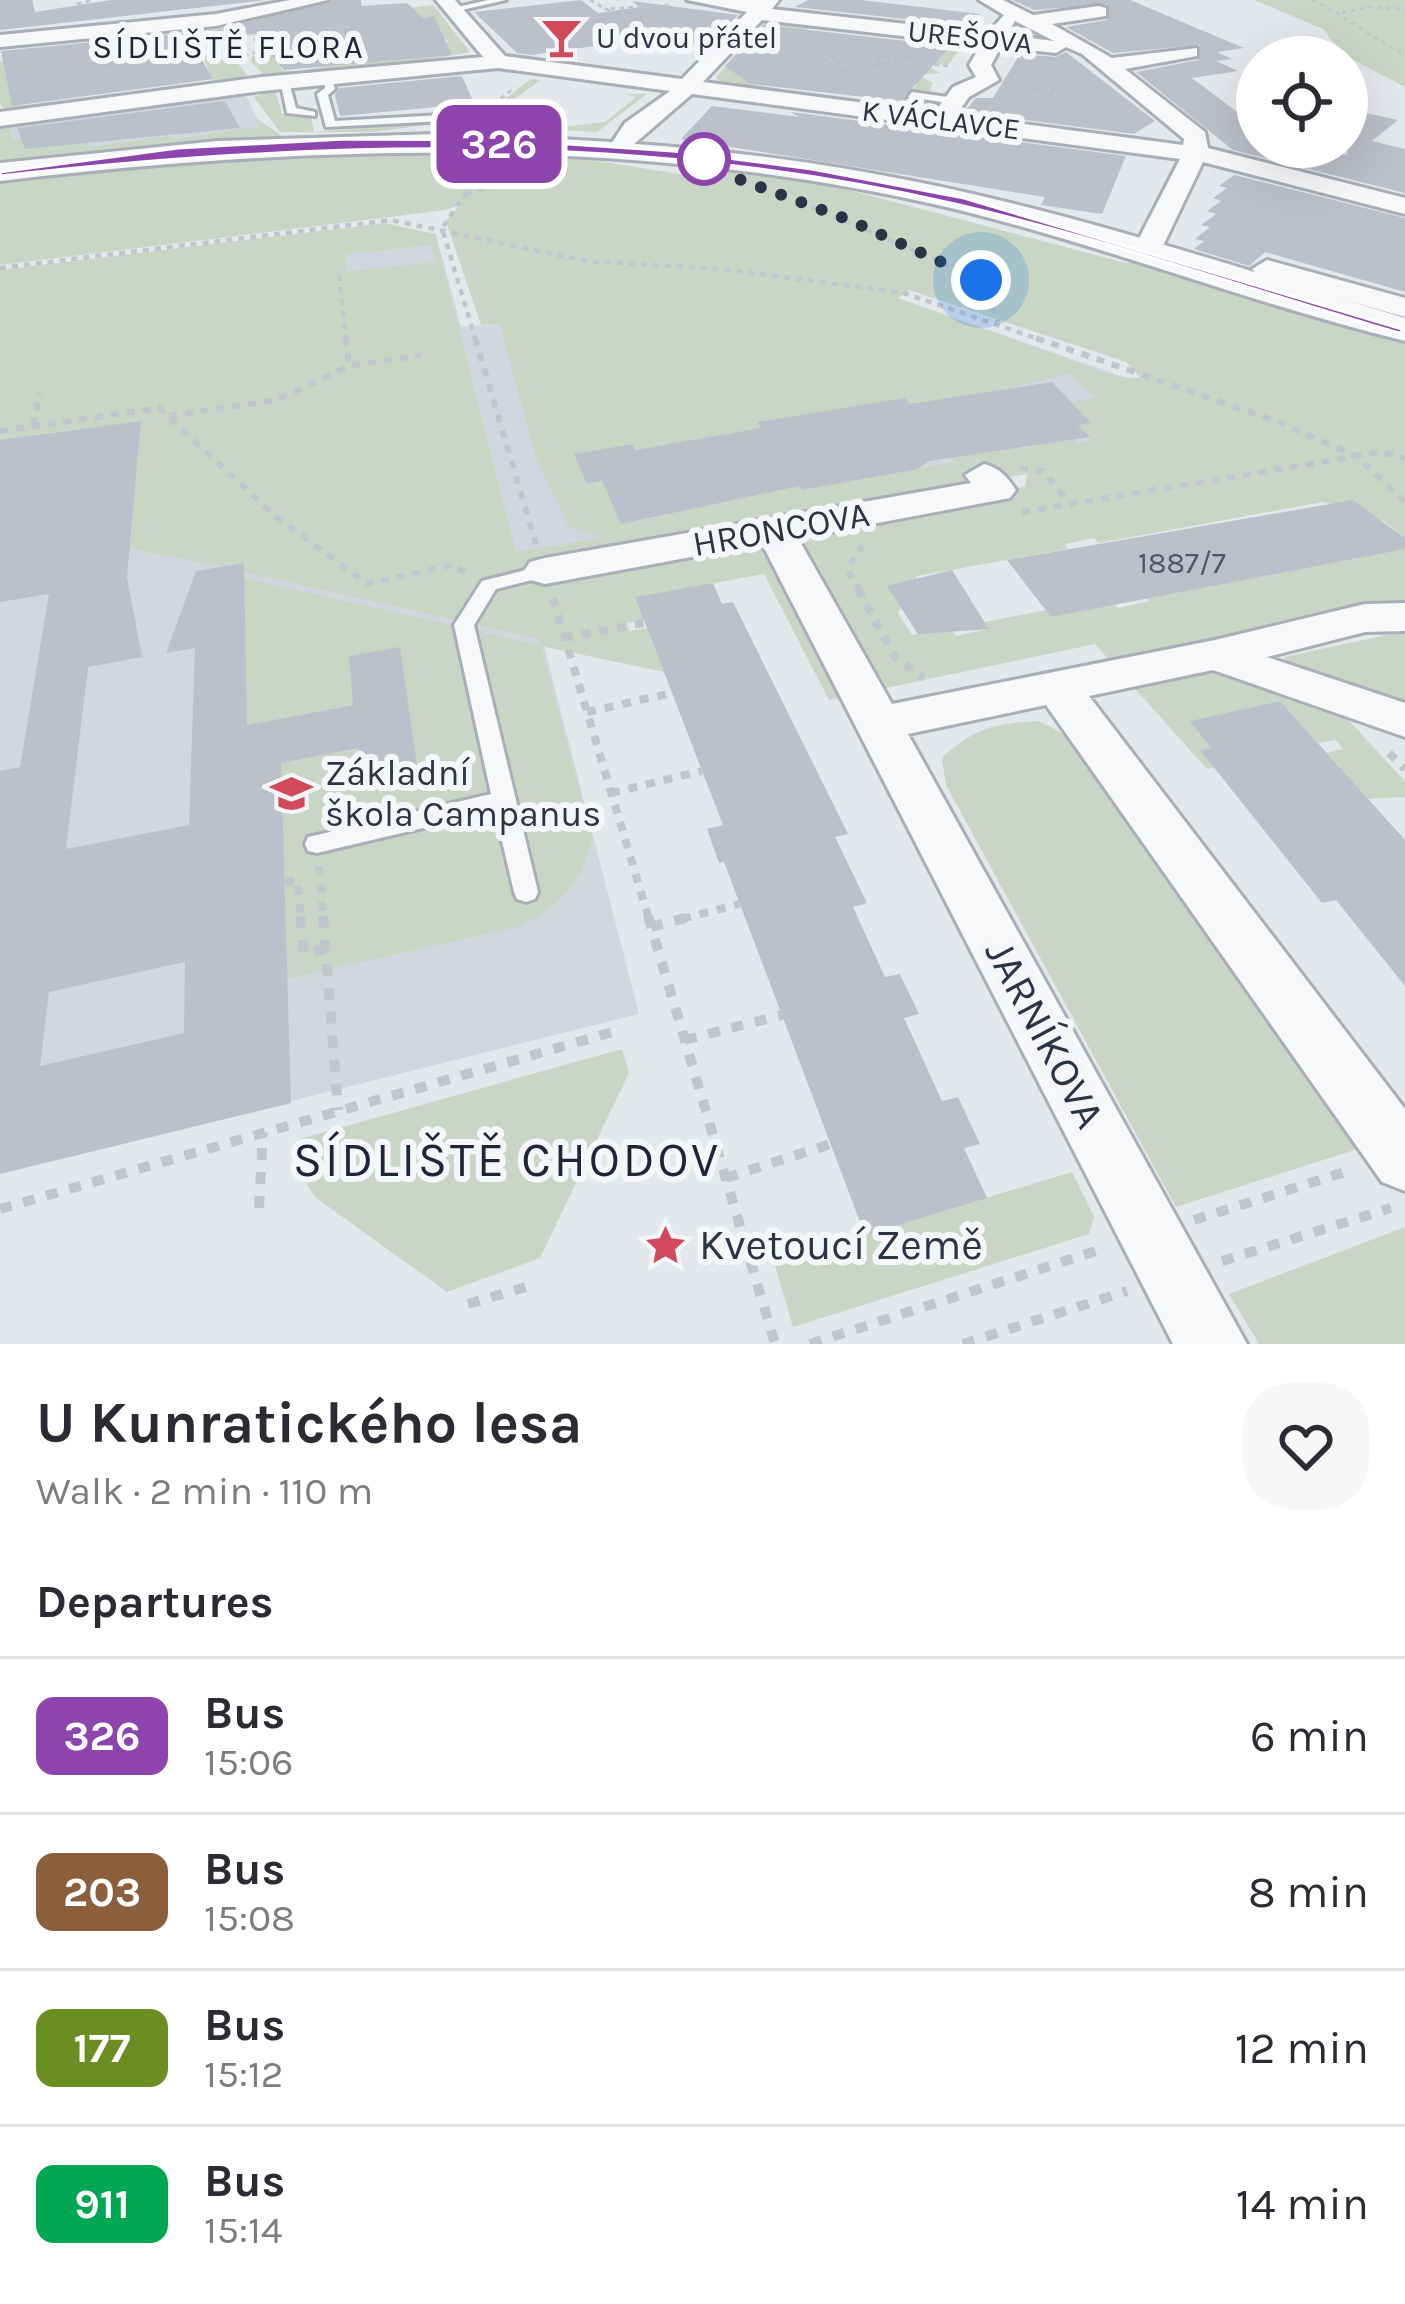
<!DOCTYPE html>
<meta charset="utf-8">
<style>
body{margin:0;font-family:Karla,sans-serif;background:#f7f7f7;color:#2b2b33;height:100vh;display:flex;flex-direction:column;font-size:45px;white-space:nowrap}
*{box-sizing:border-box;margin:0}
p{font-size:39px;color:#7c7c81}
.icon{flex:none;width:66px;height:66px;fill:none;stroke:currentColor;stroke-width:2;stroke-linecap:round;stroke-linejoin:round}
.map{position:relative;height:1344px;overflow:hidden}
.sheet{display:flex;flex-direction:column;background:#fff;flex:1}
.sheet>*{flex:none}
.badge{padding:0 24px;border-radius:18px;font-size:42px;line-height:78px}
.fabs{position:absolute;left:1236px;top:36px;display:grid;gap:24px}
.fabs a{display:grid;place-items:center;width:132px;height:132px;border-radius:50%;background:#fff;box-shadow:0 12px 48px #0002;font-size:60px}
.you{position:absolute;width:60px;height:60px;margin:-30px;border:9px solid #fff;border-radius:50%;background:#1a73e8;box-shadow:0 0 0 18px #1a73e833}
.map>.badge{position:absolute;translate:-50% -50%;box-shadow:0 0 0 6px #fff}
h2{padding:0 36px;font-size:45px;line-height:108px}
.round{display:grid;place-items:center;flex:none;width:126px;height:126px;border-radius:48px;background:#f7f7f7}
.summary{display:flex;align-items:center;justify-content:space-between;height:204px;padding:0 36px}
h1{font-size:57px;font-weight:700;line-height:90px}
ul{padding:0;list-style:none}
li{display:flex;align-items:center;gap:36px;height:156px;padding:0 36px;border-top:3px solid #e1e1e2}
li div{flex:1}
li b{display:block;font-size:45px}
li em{font-style:normal}
li .badge{min-width:132px;font-weight:700;text-align:center}
.map>svg:first-child{display:block}
.built{fill:#d2d6de}
.green{fill:#c9d6c5;fill-rule:evenodd}
.building{fill:#bbc0ca;fill-rule:evenodd}
.lines{fill:none;stroke-linecap:round;stroke-linejoin:round}
.service-casing{stroke:#a9aeb7;stroke-width:6}
.minor-casing{stroke:#a9aeb7;stroke-width:6}
.tertiary-casing{stroke:#a9aeb7;stroke-width:6}
.path-far4{stroke:#c2c5cb;stroke-width:3;stroke-dasharray:4.5 4.5;stroke-linecap:butt}
.path-far3{stroke:#c2c5cb;stroke-width:4.5;stroke-dasharray:6 6;stroke-linecap:butt}
.path-far2{stroke:#c2c5cb;stroke-width:6;stroke-dasharray:8 8;stroke-linecap:butt}
.path-far1{stroke:#c2c5cb;stroke-width:8;stroke-dasharray:9 9;stroke-linecap:butt}
.path{stroke:#c2c5cb;stroke-width:10;stroke-dasharray:12 12;stroke-linecap:butt}
.service{fill:#f7f8fa;fill-rule:evenodd}
.minor{fill:#f7f8fa;fill-rule:evenodd}
.tertiary{fill:#f7f8fa;fill-rule:evenodd}
.line{fill:#8e44ad;stroke:#fff;stroke-width:3}
.walk{stroke:#2b3445;stroke-width:12;stroke-dasharray:0 21.6}
.stop-dot{fill:#fff;stroke:#8e44ad;stroke-width:6}
.labels{text-anchor:middle;dominant-baseline:central;stroke-width:12;stroke-linejoin:round;paint-order:stroke}
.far-street-label{font-size:30px;fill:#2b3445;stroke:#f4f6f9}
.far-poi-label{font-size:30px;fill:#2b3445;stroke:#f4f6f9;text-anchor:start}
.number-label{font-size:30px;fill:#4f5766}
.far-neighbourhood-label{font-size:33px;letter-spacing:3px;fill:#1d2536;stroke:#f4f6f9}
.street-label{font-size:36px;fill:#2b3445;stroke:#f4f6f9}
.poi-label{font-size:36px;fill:#2b3445;stroke:#f4f6f9;text-anchor:start}
.near-street-label{font-size:42px;fill:#2b3445;stroke:#f4f6f9}
.near-poi-label{font-size:42px;fill:#2b3445;stroke:#f4f6f9;text-anchor:start}
.near-neighbourhood-label{font-size:48px;letter-spacing:3px;fill:#1d2536;stroke:#f4f6f9}
</style>
<div class="map">
<svg width="1405" height="1344" viewBox="0 0 1405 1344">
<rect width="100%" height="100%" fill="#e4e7ec"/>
<path class="built" d="M243,89L261,126L174,139L172,135L88,147L86,141L23,150L13,141L9,122Z
M381,233L436,234L461,327L896,298L1264,425L1120,445L520,553L639,1014L0,1174V277Z"/>
<path class="green" d="M1254,0H1405V87L1344,55L1323,29Z
M433,5L470,52L400,65L265,77L250,60L253,56L367,35L350,25L244,36L232,34L225,23L268,11L272,16L251,21L253,27L248,29L262,33L383,14L392,29L410,40L322,48L281,58V70L294,72L442,46L448,41L409,8Z
M767,20L963,42L964,43L949,64L926,65L940,73L918,75L933,83L927,95L910,92L917,85L880,80L950,43L820,27L793,32L752,85L881,103L924,99L918,108L720,83L716,77Z
M204,59L235,60L248,76L28,110L3,108L0,103V61L6,60L12,103L25,105L213,81Z
M531,79L541,80L503,107L558,115L555,124L561,127L605,122L636,97L625,94H647L597,132L481,126L479,119Z
M275,90L282,113L311,118L314,132L467,120L372,132H280L254,97Z
M256,118L282,136L355,135L0,168V123L9,122L13,140L21,139L24,150L86,141L89,147L172,135L175,139L259,126Z
M324,150L554,154L710,179L716,171L826,184L1126,263L1133,260L1405,342V538L1384,521L1323,502L1099,543L1094,538L1065,544L1068,549L917,576L898,613L912,635L951,628L956,636L988,629L985,622L1046,610L1052,617L1109,598L1118,608L1149,601L1141,591L1207,587L1259,569L1266,576L1344,553L1352,560L1405,540V614L1237,637L1338,709L1405,781V797L1368,799L1327,753L1343,749L1336,740L1318,743L1280,701L1191,721L1211,748L1201,750L1214,767L1207,769L1095,644L829,700L764,574L636,597L644,620L626,623L630,631L647,628L664,672L541,646L592,836C587,878 559,907 521,926L287,979L247,770L360,748L365,789L419,778L399,648L355,704L247,725L244,578L539,645V639L244,572L243,563L220,567L130,548L141,421L0,440V270L385,223L435,234L516,552L600,538L568,526L535,456L500,324L481,325L446,221L461,204L446,210L0,265V179ZM431,245L436,262L347,271L346,254ZM909,290L1126,362L1141,378L1117,377L898,298ZM1071,373L1095,398L1072,402L1090,422L1078,425L1091,441L1078,443L1044,407L1034,446L993,452L975,430L926,425L955,462L912,470L910,404L951,402ZM812,413L831,440L647,473L668,515L621,524L616,479L587,484L574,454L632,444L635,450L761,428L758,422ZM1027,474L1025,487L650,553L657,537Z
M1405,631V704L1290,667L1284,657Z
M1039,721L1087,746L1367,1146L1176,1207L946,785L942,758C973,728 997,723 1039,721Z
M622,1049L629,1073L540,1258L447,1292L315,1197L296,1168L300,1139Z
M1072,1172L1094,1217L1089,1234L793,1327L774,1262Z
M1405,1227V1344H1259L1229,1294Z"/>
<path class="building" d="M0,0H32L35,12L111,0H266L0,30Z
M332,0H361V6L407,3L423,18L434,16L452,55L284,70L254,33L191,41L213,79L12,106L1,51L216,30Z
M581,0L598,13L640,7L632,1L738,15L703,51L679,34L531,55L517,53L474,12Z
M808,0H861L980,14L969,26L795,7Z
M1013,0H1130L1244,48L1217,52L1232,59L1216,61L1238,71L1192,78L1257,127V147H1283L1302,162L1320,149L1347,155V109L1398,120L1372,141L1405,149V193L1233,150L1136,72L1198,60L1200,45L1113,53L1066,27L1107,20V4L1034,10Z
M764,25L951,46L904,97L934,105L750,84L725,66Z
M1066,52L1155,121L1134,134L964,112L976,98H993L1020,54L1056,57Z
M462,76L477,110L447,106L340,116L335,95L339,88Z
M225,101L240,128L25,149L17,128Z
M712,106L799,117L791,112L1126,156L1102,214L1041,205L1045,197L681,139Z
M1234,175L1405,218V292L1265,252L1249,266L1194,249L1204,241L1195,239L1210,227L1201,225L1216,214L1207,211L1221,201L1213,198L1227,188L1219,186Z
M1052,382L1091,423L1078,425L1090,437L929,461L918,469L802,490L799,486L621,524L602,481L587,484L574,454L633,444L635,450L761,428L757,422L905,398L910,404Z
M141,421L127,577L142,657L88,667L66,849L189,825L195,648L166,653L196,571L244,563L247,725L353,705L349,656L400,647L419,779L363,790L359,748L281,763L291,1103L0,1174V771L20,767L49,594L0,602V440ZM185,962L184,1033L40,1066L49,992Z
M1353,500L1405,538V549L1051,617L1007,560Z
M952,570L989,629L918,634L887,586Z
M713,583L722,604L733,602L848,834L835,837L867,903L853,907L885,977L900,974L919,1014L904,1018L942,1101L958,1097L980,1144L964,1148L987,1198L865,1235L724,862L719,863L707,829L723,825L635,597Z
M1280,701L1405,840V986L1336,900L1322,903L1200,750L1211,748L1190,721Z"/>
<g class="lines">
<defs>
<path id="service" d="M488,0H506L453,12L449,9Z
M323,76H331L335,89L328,95L335,121L441,115L449,110L454,113L444,121L326,127L317,94L325,88Z
M280,80L289,82L296,108L315,112V116L287,113Z
M912,92L955,98L960,101L955,104L908,97Z
M545,565L552,567L555,571L552,575L496,589L474,625L538,892L535,899L526,902L517,899L514,892L495,811L317,853L308,851L305,844L308,837L317,835L491,794L454,625L482,581Z"/>
<path id="minor" d="M290,0H328L216,26L0,47V35L216,14Z
M436,0H455L505,56L682,79L747,12L687,0H779L772,9L988,33L1004,15L979,0H1003L1033,15L1099,6L1106,8V16L1052,24L1112,58L1197,48V56L1125,69L1205,132L1208,148L1405,198V214L1203,162L1160,252L1146,261L1132,252L1180,159L692,94L619,157L607,150L625,123L670,91L498,68L262,91L0,126V112L262,77L483,57ZM762,20L981,45L969,65L976,77L953,87L935,112L703,82ZM1015,21L1054,41L1007,35ZM1001,47L1056,53L1066,47L1082,54L1184,139L1183,145L956,115L969,97L999,80L991,65Z
M1267,260L1405,298V317L1257,275L1252,269Z
M984,464C1000,468 1007,477 1016,490L1010,498L798,538L892,704L1215,640L1365,604L1405,603V631L1365,632L1267,657L1405,703V737L1213,670L1089,696L1405,1109V1191L1382,1182L1046,705L908,734L1247,1344H1173L762,544L545,584L530,580L524,571L530,562L545,558L971,483L965,475Z"/>
<path id="tertiary" d="M436,134C582,138 726,147 870,173C1052,205 1228,265 1405,318V341C1249,303 1099,243 942,206C632,135 313,144 0,181V163L218,141Z"/>
</defs>
<use href="#service" class="service-casing"/>
<use href="#minor" class="minor-casing"/>
<use href="#tertiary" class="tertiary-casing"/>
<path class="path-far4" d="M590,0L606,9
M1312,0C1346,15 1371,39 1405,54
M77,4L94,0
M610,11L606,9L672,5
M1342,13L1368,7L1405,9
M611,47L698,36
M267,49L361,34L347,26L276,36
M244,56L267,49L253,38
M93,60L85,63L88,71L98,72L190,57H236
M907,75L823,63L840,56L948,66
M1013,77L1032,80L1068,103
M1014,90L1057,100
M480,116L515,87"/>
<path class="path-far3" d="M466,194L520,178
M800,202L981,279L998,322
M0,268L391,220L586,261L722,269L904,293L1044,341
M339,275L346,341
M476,341L442,228L481,171"/>
<path class="path-far2" d="M346,338L349,366
M475,338L536,544
M1036,338L1279,422L1356,456L1405,502
M169,416L277,400L349,366L421,355
M33,426L40,393
M0,431L159,408L274,515L367,584L452,565L467,573
M1020,468L1043,471L1068,502
M1022,512L1381,452L1405,458
M860,592L847,569L862,546"/>
<path class="path-far1" d="M858,589L896,659L924,678
M553,598L649,919
M564,638L645,623
M587,712L672,693
M1389,753L1405,769
M611,793L702,771
M319,866L323,919
M285,882L297,880L301,919
M682,919L740,904"/>
<path class="path" d="M300,916L304,953L326,949
M323,916L338,1110
M648,916L775,1344
M651,927L693,916
M685,1040L782,1015
M726,1178L830,1144
M259,1208L263,1132
M0,1209L616,1031
M1194,1220L1351,1170
M1222,1261L1391,1208
M468,1304L526,1287
M810,1344L1105,1248
M963,1344L1127,1291"/>
<use href="#service" class="service"/>
<use href="#minor" class="minor"/>
<use href="#tertiary" class="tertiary"/>
</g>
<path class="line" d="M345,139L509,140L673,151L812,169L964,198L1405,330L1399,333C1252,290 1105,239 955,204C640,131 319,140 0,176V172L178,148Z"/>
<g class="lines">
<path class="walk" d="M704,159L714,170L849,220L981,280"/>
</g>
<defs>
<symbol id="bar-bare" viewBox="-9 -9 18 18"><path d="M-6-5H6L.8 .8V4.5H3.5V6h-7V4.5H-.8V.8Z" fill="#d1495b" stroke="#f4f6f9" stroke-width="2.5" paint-order="stroke"/></symbol>
<symbol id="school-bare" viewBox="-9 -9 18 18"><path d="M0-5L7-2L0 1L-7-2ZM-4 1L0 2.5L4 1V4Q0 6-4 4Z" fill="#d1495b" stroke="#f4f6f9" stroke-width="2.5" paint-order="stroke"/></symbol>
<symbol id="sight-bare" viewBox="-9 -9 18 18"><path d="M0-6L1.8-2.2L6-1.7L2.9 1.2L3.7 5.4L0 3.3L-3.7 5.4L-2.9 1.2L-6-1.7L-1.8-2.2Z" fill="#d1495b" stroke="#f4f6f9" stroke-width="2.5" paint-order="stroke"/></symbol>
</defs>
<g fill-rule="evenodd">
<use href="#bar-bare" x="532" y="8" width="59" height="59"/>
<use href="#school-bare" x="262" y="764" width="59" height="59"/>
<use href="#sight-bare" x="636" y="1216" width="59" height="59"/>
</g>
<circle class="stop-dot" cx="704" cy="159" r="24"/>
<g class="labels">
<g class="far-street-label">
<text transform="translate(970 37) rotate(6)">UREŠOVA</text>
<text transform="translate(941 120) rotate(7)">K VÁCLAVCE</text>
</g>
<g class="far-poi-label">
<text x="596" y="38">U dvou přátel</text>
</g>
<g class="number-label">
<text x="1182" y="563">1887/7</text>
</g>
<g class="far-neighbourhood-label">
<text x="229" y="47">SÍDLIŠTĚ FLORA</text>
</g>
<g class="street-label">
<text transform="translate(781 529) rotate(-10)">HRONCOVA</text>
</g>
<g class="poi-label">
<text x="325" y="773">Základní<tspan x="325" dy="41">škola Campanus</tspan></text>
</g>
<g class="near-street-label">
<text transform="translate(1045 1034) rotate(62)">JARNÍKOVA</text>
</g>
<g class="near-poi-label">
<text x="699" y="1245">Kvetoucí Země</text>
</g>
<g class="near-neighbourhood-label">
<text x="507" y="1160">SÍDLIŠTĚ CHODOV</text>
</g>
</g>
</svg>
<div class="fabs">
<a><svg class="icon" aria-label="locate" viewBox="0 0 24 24"><circle cx="12" cy="12" r="6"/><path d="M12 2v4M12 18v4M2 12h4M18 12h4"/></svg></a>
</div>
<div class="you" style="left:981px;top:280px"></div>
<b class="badge" style="left:499px;top:144px;background:#8e44ad;color:#fff">326</b>
</div>
<section class="sheet">
<div class="summary"><div><h1>U Kunratického lesa</h1><p>Walk · 2 min · 110 m</p></div><a class="round"><svg class="icon" aria-label="heart" viewBox="0 0 24 24"><path d="M12 20l-8-8c-3-5 5-10 8-4 3-6 11-1 8 4z"/></svg></a></div>
<h2>Departures</h2>
<ul>
<li><span class="badge" style="background:#8e44ad;color:#fff">326</span><div><b>Bus</b><p>15:06</p></div><em>6 min</em></li>
<li><span class="badge" style="background:#8b5e3c;color:#fff">203</span><div><b>Bus</b><p>15:08</p></div><em>8 min</em></li>
<li><span class="badge" style="background:#6b8e23;color:#fff">177</span><div><b>Bus</b><p>15:12</p></div><em>12 min</em></li>
<li><span class="badge" style="background:#00a651;color:#fff">911</span><div><b>Bus</b><p>15:14</p></div><em>14 min</em></li>
</ul>
</section>
